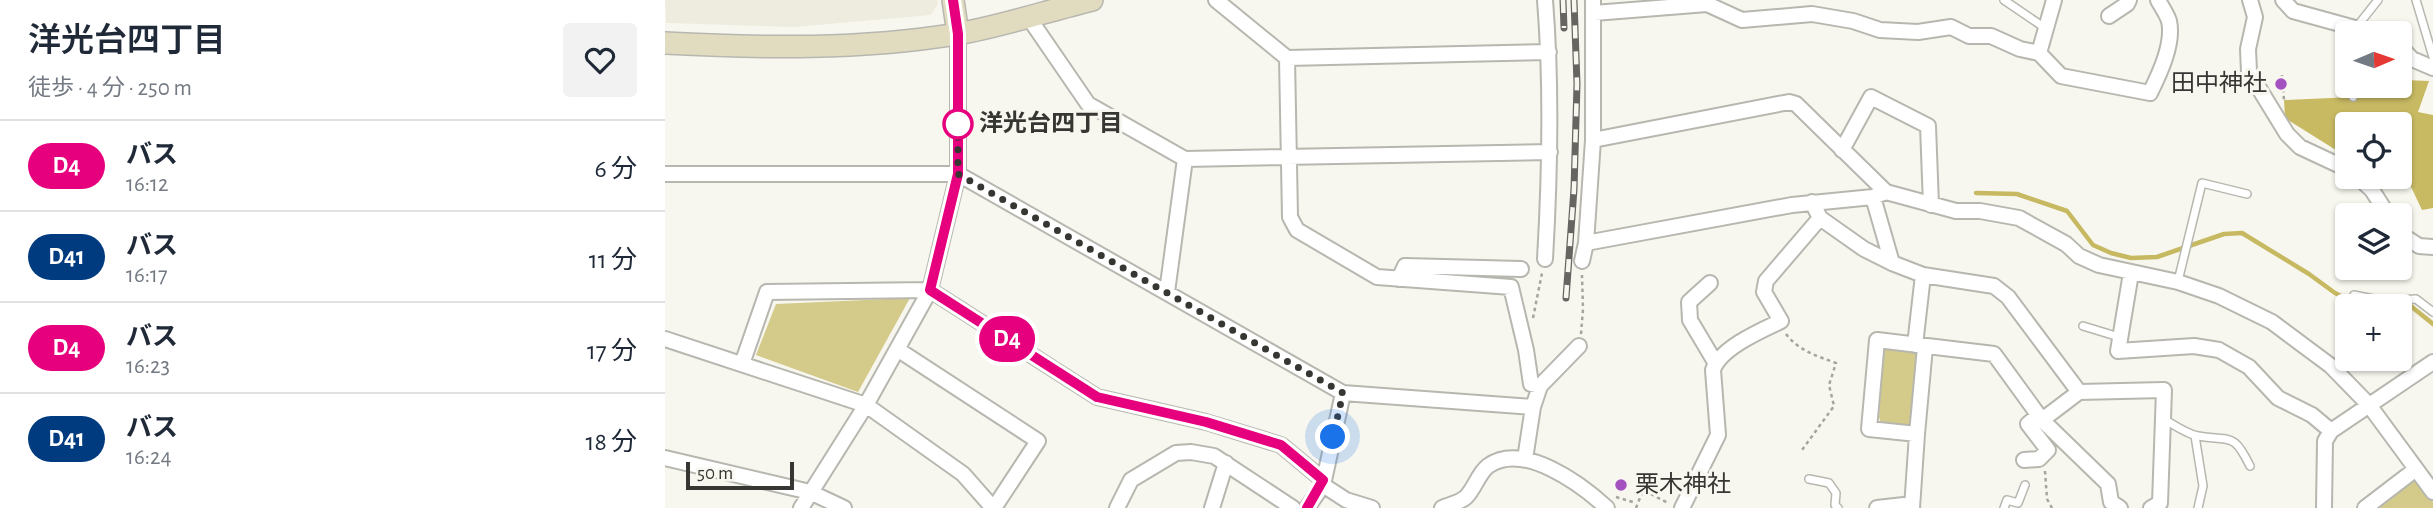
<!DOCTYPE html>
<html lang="ja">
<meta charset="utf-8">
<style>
body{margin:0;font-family:"Alegreya Sans","Noto Sans JP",sans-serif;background:#f2f2f3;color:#1f2937;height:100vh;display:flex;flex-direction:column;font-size:26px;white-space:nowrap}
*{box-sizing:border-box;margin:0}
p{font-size:23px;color:#747a83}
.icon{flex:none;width:38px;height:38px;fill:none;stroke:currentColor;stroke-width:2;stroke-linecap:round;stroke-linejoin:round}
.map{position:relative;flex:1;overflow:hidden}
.side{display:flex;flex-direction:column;background:#fff;width:665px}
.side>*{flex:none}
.badge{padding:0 14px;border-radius:23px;font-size:24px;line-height:46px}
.needle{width:46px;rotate:88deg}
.tools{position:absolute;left:1670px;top:21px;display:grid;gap:14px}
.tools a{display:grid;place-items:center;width:77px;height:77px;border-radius:7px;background:#fff;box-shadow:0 2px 5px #0004;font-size:35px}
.scale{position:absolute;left:21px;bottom:18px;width:108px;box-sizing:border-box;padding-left:7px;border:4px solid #363633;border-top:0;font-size:19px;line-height:24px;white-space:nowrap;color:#363633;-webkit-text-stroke:5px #f8f7ef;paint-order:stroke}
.you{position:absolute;width:35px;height:35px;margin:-18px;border:5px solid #fff;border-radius:50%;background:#1a73e8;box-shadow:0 0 0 10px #1a73e833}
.map>.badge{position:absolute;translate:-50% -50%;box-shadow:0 0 0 4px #fff}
.round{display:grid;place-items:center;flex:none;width:74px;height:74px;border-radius:7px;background:#f2f2f3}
.headline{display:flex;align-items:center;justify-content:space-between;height:119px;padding:0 28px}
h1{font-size:33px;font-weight:600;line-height:52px}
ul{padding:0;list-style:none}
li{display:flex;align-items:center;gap:21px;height:91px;padding:0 28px;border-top:2px solid #e0e1e3}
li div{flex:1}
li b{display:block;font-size:26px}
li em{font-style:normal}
li .badge{min-width:77px;font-weight:700;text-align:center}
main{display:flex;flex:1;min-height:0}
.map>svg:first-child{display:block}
.built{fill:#eeecde}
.green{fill:#d4ca89}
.forest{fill:#c8ba63}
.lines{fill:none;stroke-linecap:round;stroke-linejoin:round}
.stream{stroke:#c6b961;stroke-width:4.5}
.lane-casing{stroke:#b7b7b0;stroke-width:10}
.street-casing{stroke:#b7b7b0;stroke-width:18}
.secondary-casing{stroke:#b7b7b0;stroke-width:24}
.path{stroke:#a5a49e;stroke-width:2.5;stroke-dasharray:3.5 3.5;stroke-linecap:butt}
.lane{stroke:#fff;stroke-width:7}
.street{stroke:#fff;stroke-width:14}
.secondary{stroke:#e1dcc0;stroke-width:21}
.rail-casing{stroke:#666561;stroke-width:7}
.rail{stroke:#f8f7ef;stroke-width:4.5;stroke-dasharray:13;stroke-linecap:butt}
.line-casing{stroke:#fff;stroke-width:16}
.line{stroke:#e6007e;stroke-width:10}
.walk{stroke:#363633;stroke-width:7;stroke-dasharray:0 12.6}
.poi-dot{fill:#a552c1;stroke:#f8f7ef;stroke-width:2.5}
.stop-dot{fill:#fff;stroke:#e6007e;stroke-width:3.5}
.labels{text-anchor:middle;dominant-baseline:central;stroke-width:6;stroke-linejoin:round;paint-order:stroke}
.poi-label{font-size:24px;fill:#363633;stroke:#f8f7ef;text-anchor:end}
.stop-label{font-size:24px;font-weight:bold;fill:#363633;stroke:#f8f7ef;text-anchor:start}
</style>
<main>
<section class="side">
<div class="headline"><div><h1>洋光台四丁目</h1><p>徒歩 · 4 分 · 250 m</p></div><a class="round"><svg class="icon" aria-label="heart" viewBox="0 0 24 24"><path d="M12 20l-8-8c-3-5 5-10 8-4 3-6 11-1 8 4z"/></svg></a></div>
<ul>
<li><span class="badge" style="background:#e6007e;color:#fff">D4</span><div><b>バス</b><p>16:12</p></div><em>6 分</em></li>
<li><span class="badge" style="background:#003b80;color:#fff">D41</span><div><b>バス</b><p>16:17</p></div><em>11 分</em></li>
<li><span class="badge" style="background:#e6007e;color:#fff">D4</span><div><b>バス</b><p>16:23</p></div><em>17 分</em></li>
<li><span class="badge" style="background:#003b80;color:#fff">D41</span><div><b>バス</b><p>16:24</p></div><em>18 分</em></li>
</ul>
</section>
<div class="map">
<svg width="1768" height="508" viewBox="0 0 1768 508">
<rect width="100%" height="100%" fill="#f8f7ef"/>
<path class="built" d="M0,0H272L273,4L266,15L129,27L1,23Z"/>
<path class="green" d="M245,298L193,392L91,355L111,304Z
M1222,347L1247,350L1253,357L1247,423L1240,427L1216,424L1214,417L1218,353Z
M1747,480L1754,481L1768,502V508H1704Z"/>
<path class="forest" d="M1740,80L1764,81L1753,112L1768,115V208L1757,210L1738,170H1734V124H1682V157L1620,118L1619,100L1688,97L1722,86H1734V82Z"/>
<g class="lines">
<path class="stream" d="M1311,193L1352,194L1402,211L1428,245L1446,253L1466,258L1492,257L1559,234L1577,233L1644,274L1670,293L1696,306H1709
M1719,306L1742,303L1768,324"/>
<defs>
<path id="lane" d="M1339,0L1380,28
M1751,0L1768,57
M1690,29L1713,0
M1688,97L1690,86
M1513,281L1537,183L1582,194
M1689,295L1718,301L1751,299L1768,312
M1418,326L1454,337
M1499,419C1509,425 1522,434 1533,436C1566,442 1568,431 1585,466
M1530,436L1538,486L1533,508
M1144,479L1164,483L1171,493L1170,505L1173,508
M1339,508L1342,500L1353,503L1360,485"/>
<path id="street" d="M551,0L622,58L884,52
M928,0V140L921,243L1127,205L1208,197L1221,192
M1389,0L1374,53L1396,76L1485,93C1495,73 1509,43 1504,21C1502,14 1496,6 1493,0
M1585,0L1590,17L1583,49L1584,72L1622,134L1635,147L1682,169
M1618,0L1628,11L1708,33
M929,13L1042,4L1077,20L1147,14L1188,21L1215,30L1253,32L1286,27L1304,36H1326L1355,49L1374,53
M1444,16L1462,4L1464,0
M364,18L423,104L520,159L885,152
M1734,45L1747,59L1768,68
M622,58L625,217L632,230L712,277L846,287L861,350L866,384L875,386L868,407L860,459
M928,140L1124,102L1131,104L1221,192L1291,211H1315L1354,218L1401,244L1414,256L1434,265L1513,282L1554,296L1607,322L1666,366L1704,405L1768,492
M1177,150L1206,97L1263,126L1266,205
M0,174H293L678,393L868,407
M1693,177L1707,190L1723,215
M1208,197L1227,263
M1147,202L1155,218L1199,249L1227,263L1258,275L1329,286L1343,297L1414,392L1499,390L1495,503L1486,508
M1734,233L1754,246L1768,247
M880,259C885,173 887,87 880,0
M917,261L921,243
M1466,273L1453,351L1529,346L1554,350L1584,367L1613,398L1647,415L1666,431
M734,279L740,266L856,269
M1045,283L1024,302L1025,320L1050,362
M502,292L520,159
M0,339L201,405L298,474L328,508
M1250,345L1258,275
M232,349L373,441L329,508
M77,364L102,292L265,290L432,397L541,422L616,445L658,480
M875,386L914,346
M1377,420L1414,392
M1252,434L1260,347
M0,458L145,492L179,508
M1359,460L1374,459L1383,450L1363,424L1374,415
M658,485L681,500L707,508
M136,508L201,405L265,290L293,174V34
M452,508L466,480L511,453L526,452L549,456L628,508
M547,508L561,463
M642,508L658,485L678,393
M777,508C784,505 796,502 801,497C810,488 813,474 823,466C858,441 916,484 942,508
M1017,508L1053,435L1048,370C1055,348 1097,330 1116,321L1099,292L1101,281L1155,218
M1212,508L1239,505L1243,508
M1247,508L1252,434L1204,429L1212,340L1329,354L1377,420L1443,484L1446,502L1455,508
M1659,508L1660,441L1666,431L1768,362
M1700,508L1751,469"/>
<path id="secondary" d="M288,0L293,34
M0,43C99,48 194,50 292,34C338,26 382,11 427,0"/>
</defs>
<use href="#lane" class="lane-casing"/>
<use href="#street" class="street-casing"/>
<use href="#secondary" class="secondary-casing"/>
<path class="path" d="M1617,75L1619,100
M868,318L877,273
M916,334L918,309L917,275
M1121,334C1134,351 1152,356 1171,363L1164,385L1169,406L1137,450
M1380,471L1382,499L1387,508
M951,497L971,503
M971,508L978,490L1003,503"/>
<use href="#lane" class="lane"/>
<use href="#street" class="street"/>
<use href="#secondary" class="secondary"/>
<defs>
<path id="rail" d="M898,0L899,28
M901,298L909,189L912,84L909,0"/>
</defs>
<use href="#rail" class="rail-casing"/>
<use href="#rail" class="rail"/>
</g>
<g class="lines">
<defs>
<path id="line" d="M288,0L293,34V174L265,290L432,397L541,422L616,445L658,480L642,508"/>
</defs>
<use href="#line" class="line-casing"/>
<use href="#line" class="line"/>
<path class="walk" d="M293,124V118V174L678,393L668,437"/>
</g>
<g class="poi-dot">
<circle cx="1616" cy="84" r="7"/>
<circle cx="956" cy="485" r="7"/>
</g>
<circle class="stop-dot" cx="293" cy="124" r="14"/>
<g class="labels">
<g class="poi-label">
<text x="1602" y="84">田中神社</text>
<text x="970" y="485" text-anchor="start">栗木神社</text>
</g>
<g class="stop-label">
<text x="314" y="124">洋光台四丁目</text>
</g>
</g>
</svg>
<div class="tools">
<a><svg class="needle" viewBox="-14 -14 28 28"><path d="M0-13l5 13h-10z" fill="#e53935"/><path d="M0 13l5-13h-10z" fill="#747a83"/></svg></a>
<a><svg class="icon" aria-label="locate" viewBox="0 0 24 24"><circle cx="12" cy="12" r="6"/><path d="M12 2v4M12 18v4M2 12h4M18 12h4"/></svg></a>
<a><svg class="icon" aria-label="layers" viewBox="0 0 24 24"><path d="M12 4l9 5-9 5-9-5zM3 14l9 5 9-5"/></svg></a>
<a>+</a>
</div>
<div class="scale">50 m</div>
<div class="you" style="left:668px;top:437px"></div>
<b class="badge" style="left:342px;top:339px;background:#e6007e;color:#fff">D4</b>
</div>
</main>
